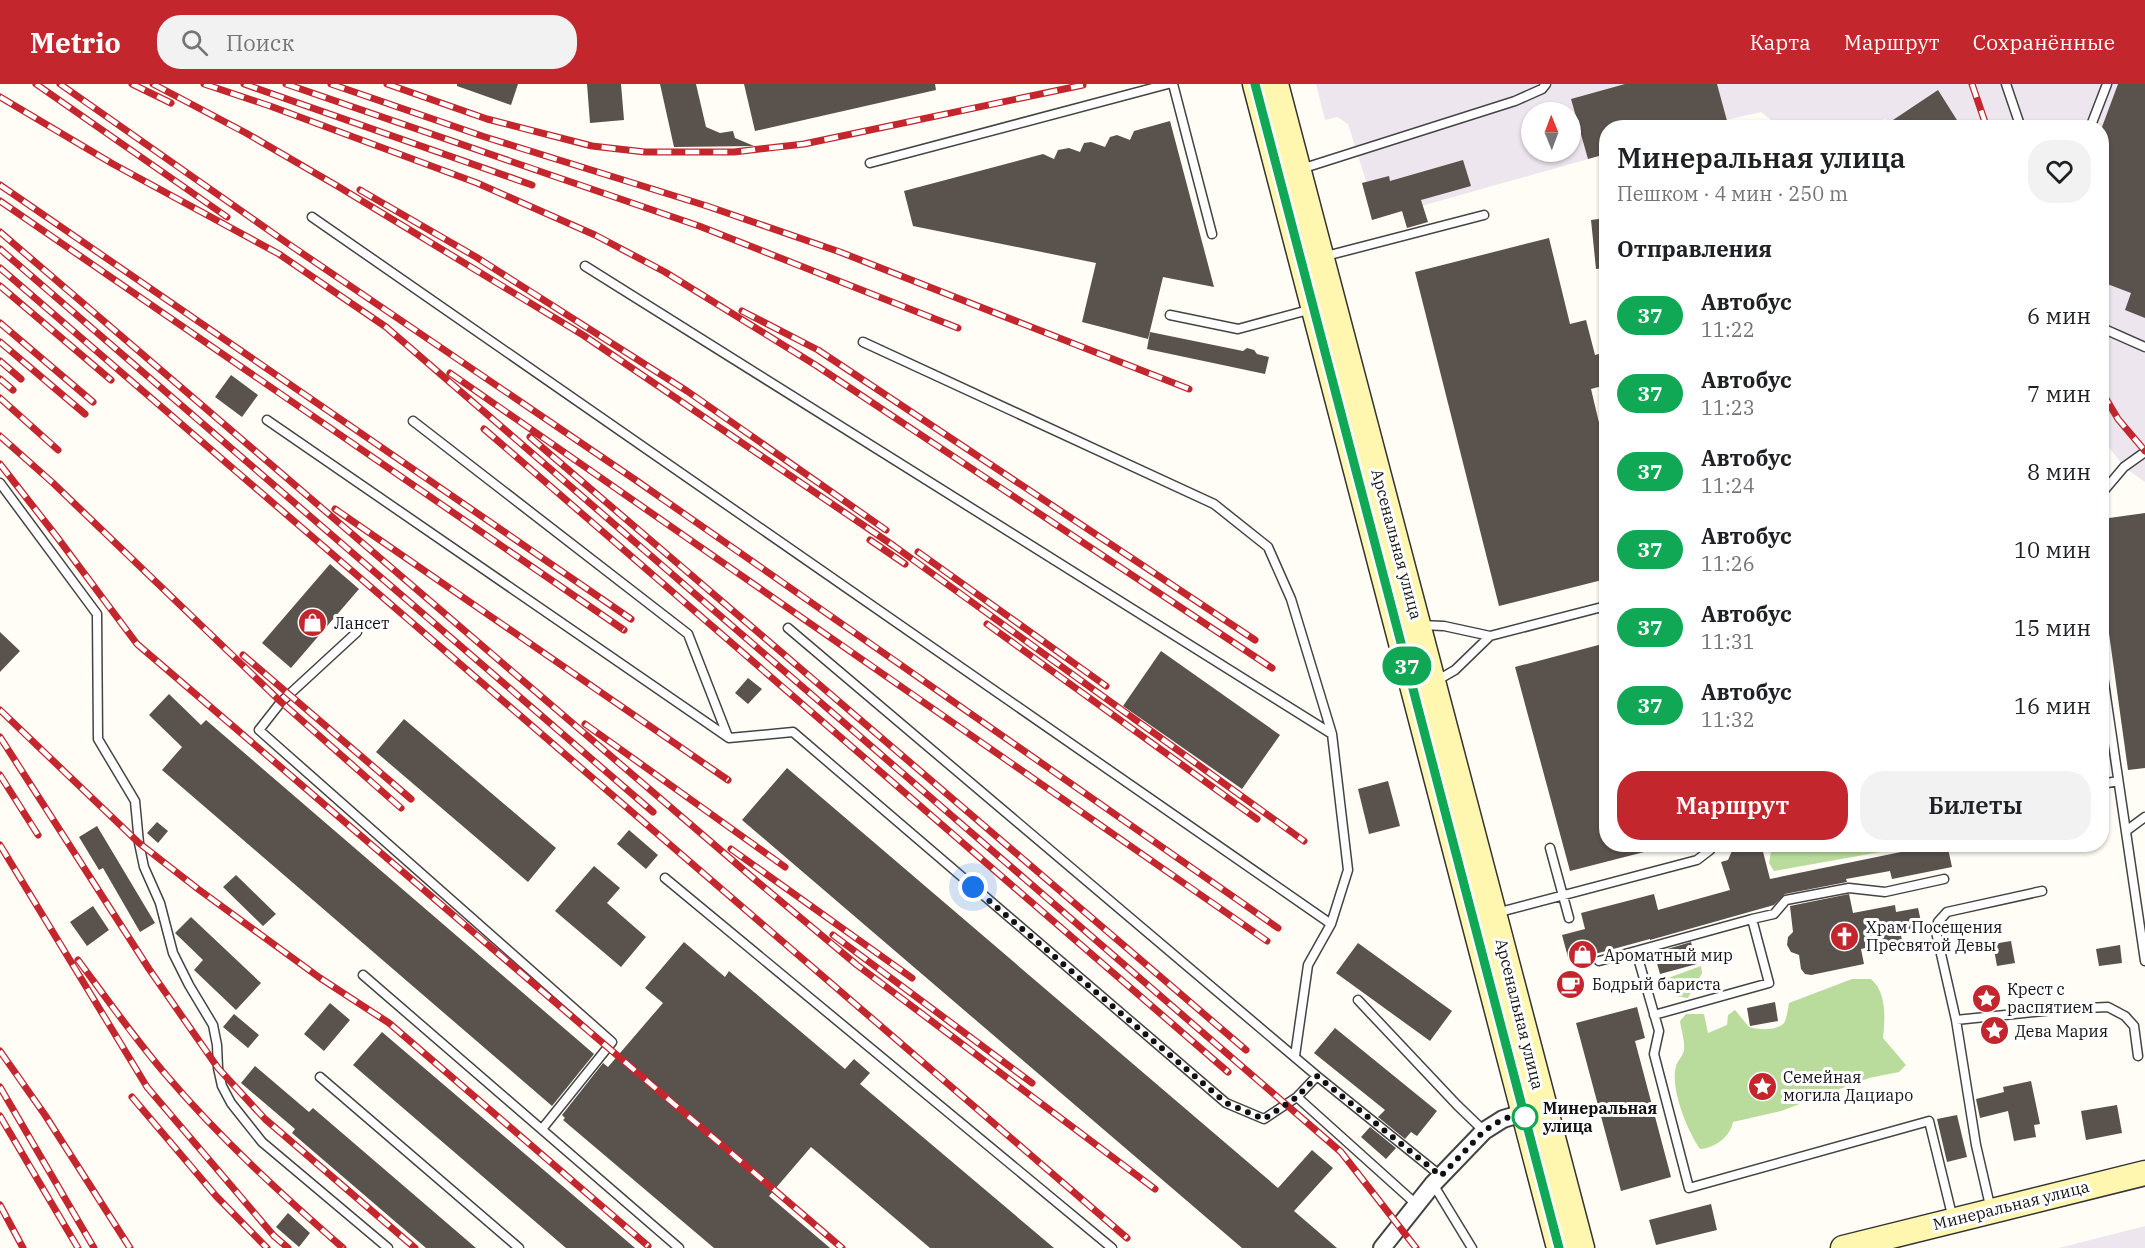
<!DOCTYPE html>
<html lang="ru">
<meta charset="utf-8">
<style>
body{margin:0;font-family:"IBM Plex Serif",serif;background:#f2f2f2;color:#202124;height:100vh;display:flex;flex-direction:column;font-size:22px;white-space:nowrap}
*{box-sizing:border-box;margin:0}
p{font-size:20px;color:#757577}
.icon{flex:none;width:33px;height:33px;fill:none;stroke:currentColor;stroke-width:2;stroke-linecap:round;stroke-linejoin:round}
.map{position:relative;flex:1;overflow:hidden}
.side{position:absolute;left:1599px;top:36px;width:510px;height:732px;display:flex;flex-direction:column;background:#fff;border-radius:24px;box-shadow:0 2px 4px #0004}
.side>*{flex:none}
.badge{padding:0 12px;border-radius:20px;font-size:21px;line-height:39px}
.needle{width:39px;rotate:359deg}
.controls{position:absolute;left:1521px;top:18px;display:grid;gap:12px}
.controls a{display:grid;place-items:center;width:60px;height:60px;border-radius:50%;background:#fff;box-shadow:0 2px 4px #0004;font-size:30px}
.you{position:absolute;width:30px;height:30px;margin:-15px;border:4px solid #fff;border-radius:50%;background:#1a73e8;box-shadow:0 0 0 9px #1a73e833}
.map>.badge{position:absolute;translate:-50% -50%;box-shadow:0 0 0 3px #fff}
h2{padding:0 18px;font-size:22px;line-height:54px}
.round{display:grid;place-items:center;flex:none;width:63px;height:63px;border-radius:24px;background:#f2f2f2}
.headline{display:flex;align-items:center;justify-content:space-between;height:102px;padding:0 18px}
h1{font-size:28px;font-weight:600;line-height:45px}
.cta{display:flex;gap:12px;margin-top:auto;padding:12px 18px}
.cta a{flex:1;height:69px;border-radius:24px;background:#c4262e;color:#fff;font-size:24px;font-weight:600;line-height:69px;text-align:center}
.cta a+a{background:#f2f2f2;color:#202124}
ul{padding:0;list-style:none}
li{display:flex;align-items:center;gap:18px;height:78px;padding:0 18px}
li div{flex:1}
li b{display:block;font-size:22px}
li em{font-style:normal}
li .badge{min-width:66px;font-weight:700;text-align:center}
header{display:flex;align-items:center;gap:36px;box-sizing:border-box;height:84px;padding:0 30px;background:#c4262e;color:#fff}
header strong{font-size:28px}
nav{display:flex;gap:33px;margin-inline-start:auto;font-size:21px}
.search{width:420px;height:54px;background:#f2f2f2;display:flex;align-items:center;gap:15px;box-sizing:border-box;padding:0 21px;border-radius:24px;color:#757577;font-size:22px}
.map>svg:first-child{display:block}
.industrial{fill:#eee6ef;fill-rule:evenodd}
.forest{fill:#b9dc9c}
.building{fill:#5a524d}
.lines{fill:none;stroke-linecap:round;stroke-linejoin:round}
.lane-casing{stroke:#444;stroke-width:11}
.street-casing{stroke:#444;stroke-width:20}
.secondary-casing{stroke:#333;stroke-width:27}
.lane{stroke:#fff;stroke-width:8}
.street{stroke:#fff;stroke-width:16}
.secondary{stroke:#fff6b0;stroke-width:24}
.rail-casing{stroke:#c4262e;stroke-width:7}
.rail{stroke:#fff;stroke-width:4.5;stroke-dasharray:14;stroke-linecap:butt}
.line-casing{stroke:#fff;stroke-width:14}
.line{stroke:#10a855;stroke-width:9}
.walk{stroke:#111;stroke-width:6;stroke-dasharray:0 10.8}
.stop-dot{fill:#fff;stroke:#10a855;stroke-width:3}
.labels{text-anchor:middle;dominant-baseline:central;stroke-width:6;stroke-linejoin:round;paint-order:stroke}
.street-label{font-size:16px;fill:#111;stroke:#fff}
.poi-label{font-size:16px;fill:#111;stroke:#fff;text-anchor:start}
.stop-label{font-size:16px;font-weight:bold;fill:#111;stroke:#fff;text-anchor:start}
</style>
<header>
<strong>Metrio</strong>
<div class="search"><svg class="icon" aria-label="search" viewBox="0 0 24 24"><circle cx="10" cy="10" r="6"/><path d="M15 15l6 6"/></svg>Поиск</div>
<nav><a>Карта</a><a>Маршрут</a><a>Сохранённые</a></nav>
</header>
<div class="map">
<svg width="2145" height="1164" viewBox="0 0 2145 1164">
<rect width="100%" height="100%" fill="#fffdf5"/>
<path class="industrial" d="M1316,0H2145V398L2124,383L2102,354V44H1886V35L1851,43H1780L1761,28L1722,37L1606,44V70L1372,136L1362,99L1366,97L1348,40L1337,33L1325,36ZM1532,28H1570V68H1532Z
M2145,1142V1164H2059Z"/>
<path class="forest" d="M1798,761V760L1920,761L1774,787L1769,779L1771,768Z
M1701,882L1702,889L1688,914L1675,912L1668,894Z
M1852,895H1871C1887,909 1885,934 1883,954L1906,981L1899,988L1869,994L1781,1027L1733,1038C1730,1053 1715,1064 1700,1065C1687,1046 1670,1005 1676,982C1678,976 1684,971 1684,965C1685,957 1681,945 1680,937L1686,930H1704L1708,949L1727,941L1728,931L1735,926L1749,943C1758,946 1777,947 1784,939C1787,934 1788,924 1789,919Z"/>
<path class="building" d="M457,0H518L511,21L457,2Z
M587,0H621L624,36L590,39Z
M660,0H696L706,43L720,49L733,47L735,54L754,62L674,63Z
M744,0H935L936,6L755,47Z
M1625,0H1717L1729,44H1606V70L1588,75L1571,15Z
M2118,0H2145V234L2125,226L2131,209L2102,198V43Z
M1938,6L1962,44H1881Z
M1170,37L1214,203L1163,193L1148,255L1082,238L1096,179L913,142L904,107L1043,70L1054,75L1058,66L1069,64L1080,68L1084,59L1091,58L1105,63L1110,53L1117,51L1130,56L1134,47Z
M1463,76L1471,102L1421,116L1428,138L1407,144L1402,127L1372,136L1362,99L1389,92L1390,97Z
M1606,134V184L1596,185L1591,136Z
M1549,154L1570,240L1586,236L1595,271L1606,268V301L1591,305L1606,368V495L1499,522L1415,188Z
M1150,248L1243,267L1247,264L1254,266L1257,270L1269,273L1265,290L1147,265Z
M231,291L258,311L242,333L215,313Z
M2145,429V684L2128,686L2102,499V435Z
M330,480L359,505L291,584L262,559Z
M0,548L20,567L0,588Z
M1606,559V760H1651L1652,766L1570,787L1515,583Z
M1161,567L1280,651L1242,705L1123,622Z
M748,594L762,605L748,620L735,609Z
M169,610L201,641L206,636L594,970L552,1022L162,686L182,663L149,631Z
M404,635L556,764L528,798L376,668Z
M787,684L1278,1104L1312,1066L1333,1084L1294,1127L1337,1164H1242L742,736Z
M1388,697L1400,742L1369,750L1358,705Z
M157,738L168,747L158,759L147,749Z
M97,742L155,839L140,848L103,784L99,786L79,753Z
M629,746L658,771L646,785L617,760Z
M1735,760H1761L1770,795L1940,760H1947L1952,783L1892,795L1890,787L1846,795L1847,798L1785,810L1774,821L1650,856V855L1569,877L1562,851L1585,845L1581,829L1654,810L1658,826L1730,806L1721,778L1728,776Z
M594,782L620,804L607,819L646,853L621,883L555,827Z
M236,791L276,830L263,842L223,803Z
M1849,810L1853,829L1895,821L1896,828L1918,824L1922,842L1900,847L1902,856L1861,865L1864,880L1811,891L1805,890L1801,885L1799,871L1791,868L1787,861L1788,853L1793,848L1790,822Z
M93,822L109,846L87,862L70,838Z
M191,833L261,899L236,926L194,886L203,876L175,849Z
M2011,857L2015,879L1997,882L1993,860Z
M684,858L725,893L729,887L845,985L854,975L870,989L860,1000L1054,1164H930L811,1063L769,1112L830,1164H714L563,1036L565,1034L562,1031L603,979L608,983L663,919L645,904Z
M1691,858L1697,880L1660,890L1654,869Z
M1358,859L1452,927L1430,957L1336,889Z
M2120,861L2122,879L2099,882L2096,865Z
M1775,918L1778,937L1750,942L1747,924Z
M330,919L350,936L324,967L304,950Z
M1637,923L1645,954L1635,957L1671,1093L1621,1107L1576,939Z
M234,930L259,951L248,964L223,943Z
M1335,944L1437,1027L1417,1052L1411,1048L1405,1055L1378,1033L1385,1026L1314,969Z
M382,948L635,1164H566L353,981Z
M255,982L309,1028L313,1024L476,1164H426L292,1049L295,1045L241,999Z
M2031,997L2040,1040L2034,1041L2036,1053L2014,1057L2008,1027L1980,1034L1976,1015L2004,1008L2003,1003Z
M2117,1021L2122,1049L2086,1056L2081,1027Z
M1957,1031L1967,1073L1947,1078L1937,1035Z
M1370,1043L1396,1064L1386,1075L1361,1053Z
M1711,1120L1717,1146L1656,1161L1649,1136Z
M288,1129L310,1149L299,1163L276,1143Z"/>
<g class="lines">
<defs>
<path id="lane" d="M1173,0L1212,150
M2006,0L2021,44
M2090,44L2107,0
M870,79L1168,0
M1301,85L1515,17L1542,5L1546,0
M312,133L1331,840
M1322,173L1484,131
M585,182L1332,650L1348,786L1331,840L1308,881L1295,972
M1170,231L1238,245L1312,225
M2102,244L2145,263
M863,258L1214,420L1268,463L1291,515L1332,650
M267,336L729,654L793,648L1226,1019L1264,1035L1297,1013L1317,992
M413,337L688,550L728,653
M0,399L97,530L98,655L135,717L139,759L144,783L160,819L173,869L189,901L213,941L217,961L218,984L222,1002L231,1019L262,1058L388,1164
M2102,409L2124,383L2145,368
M1420,541L1444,542L1490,552L1455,586L1436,597
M788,544L1317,992L1441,1092
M357,548L281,618L259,646L612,958L542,1045
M1490,552L1606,522
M2102,585L2145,877
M2102,700L2118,697
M2126,747L2145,733
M1550,764L1569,834
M665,794L1112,1164
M1496,829L1697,776L1710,766L1713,760
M1752,835L1774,830L1786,816L1849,804L1885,808L1944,795
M1636,867L1752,835L1769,899L1654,931
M1599,877L1636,867L1659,947L1654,970L1689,1104L1929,1037L1953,1135
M363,891L679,1164
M1358,916L1457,1021L1484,1047
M1956,936L2063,925L2108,923L2125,932L2134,942L2138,972
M320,993L519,1164
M1297,1013L1416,1120
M1433,1100L1472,1164
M1991,1126L1976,1061L1956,936L1936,848L1938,838L1947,828L2042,807"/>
<path id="street" d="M1382,1164L1433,1100L1484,1047L1503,1035L1533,1026"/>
<path id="secondary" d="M1255,0L1559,1164
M1276,0L1582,1164
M1843,1164L2145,1089"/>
</defs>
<use href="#lane" class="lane-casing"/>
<use href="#street" class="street-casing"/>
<use href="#secondary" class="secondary-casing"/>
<use href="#lane" class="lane"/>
<use href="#street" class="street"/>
<use href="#secondary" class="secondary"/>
<defs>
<path id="rail" d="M36,0L227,133
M60,0L287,159L637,397L1278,844
M132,0L171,19
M153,0L246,49L339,103L583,251L894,462L1304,757
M204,0L270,22L477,99L595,151L665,188L817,282L1272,584
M244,0L532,101
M286,0L699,142L958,244
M331,0L485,53L707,122L840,168L1189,305
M387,0L487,35L592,62L645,68H734L804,60L1083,1
M1972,0L1987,44
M0,13L113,80L279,170L386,243L1341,1068L1416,1164
M0,101L631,535
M360,106L476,173L687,307L886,446
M0,117L624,546
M0,148L753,794L857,881L1155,1105
M0,165L653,728
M0,184L1127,1154
M0,202L111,296
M742,227L818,266L1255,556
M0,239L93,318
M0,258L85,330
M0,277L21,295
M450,289L1267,857
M0,295L13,306
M2102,308L2118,335L2145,367
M0,314L58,366
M484,345L1228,988
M0,352L53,399L281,618L401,724
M530,353L1246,966
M0,380L57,453L137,560L842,1164
M335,425L728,696
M870,456L905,480
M918,468L1106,602
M987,540L1257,735
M243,571L411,715
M0,626L139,759L198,805L320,894L389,939L648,1162
M585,640L785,783
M0,653L149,885L218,984L265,1035L415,1164
M0,691L38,751
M0,761L147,1003L274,1152L288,1164
M731,765L912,894
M833,851L1032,999
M78,876C107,915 135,955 167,992C220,1054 281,1110 343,1164
M0,967L45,1031L130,1164
M0,1003L94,1164
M132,1013L216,1112L267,1164
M0,1032L78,1164
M0,1121L23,1164"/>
</defs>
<use href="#rail" class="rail-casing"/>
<use href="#rail" class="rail"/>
</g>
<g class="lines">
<defs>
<path id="line" d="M1255,0L1559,1164"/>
</defs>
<use href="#line" class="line-casing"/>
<use href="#line" class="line"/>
<path class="walk" d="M973,803L1226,1019L1264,1035L1297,1013L1317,992L1441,1092L1484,1047L1503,1035L1524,1029L1525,1033"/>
</g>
<defs>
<symbol id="shop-disc" viewBox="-11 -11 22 22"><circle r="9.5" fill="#c4262e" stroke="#fff"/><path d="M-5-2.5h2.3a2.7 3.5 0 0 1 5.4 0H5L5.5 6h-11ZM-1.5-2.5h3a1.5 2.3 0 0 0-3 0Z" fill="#fff"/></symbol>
<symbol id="church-disc" viewBox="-11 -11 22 22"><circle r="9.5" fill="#c4262e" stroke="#fff"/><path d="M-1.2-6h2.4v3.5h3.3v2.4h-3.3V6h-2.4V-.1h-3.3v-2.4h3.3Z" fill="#fff"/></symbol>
<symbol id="cafe-disc" viewBox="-11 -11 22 22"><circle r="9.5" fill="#c4262e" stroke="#fff"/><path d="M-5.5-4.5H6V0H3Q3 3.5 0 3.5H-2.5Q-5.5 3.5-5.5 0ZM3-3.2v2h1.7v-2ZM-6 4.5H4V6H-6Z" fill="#fff"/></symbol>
<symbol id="sight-disc" viewBox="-11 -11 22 22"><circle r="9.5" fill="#c4262e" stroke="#fff"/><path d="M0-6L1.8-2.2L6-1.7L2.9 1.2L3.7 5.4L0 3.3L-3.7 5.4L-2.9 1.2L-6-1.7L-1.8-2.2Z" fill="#fff"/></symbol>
</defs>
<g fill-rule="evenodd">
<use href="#shop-disc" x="296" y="522" width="33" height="33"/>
<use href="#church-disc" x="1828" y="836" width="33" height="33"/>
<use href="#shop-disc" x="1566" y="854" width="33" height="33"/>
<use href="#cafe-disc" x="1554" y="884" width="33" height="33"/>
<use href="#sight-disc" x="1970" y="898" width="33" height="33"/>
<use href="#sight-disc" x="1978" y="930" width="33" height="33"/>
<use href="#sight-disc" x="1746" y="986" width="33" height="33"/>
</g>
<circle class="stop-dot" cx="1525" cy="1033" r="12"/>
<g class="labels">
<g class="street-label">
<text transform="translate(1397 460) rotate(75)">Арсенальная улица</text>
<text transform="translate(1520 930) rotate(76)">Арсенальная улица</text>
<text transform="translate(2011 1121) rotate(-14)">Минеральная улица</text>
</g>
<g class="poi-label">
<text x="334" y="539">Лансет</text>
<text x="1866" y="843">Храм Посещения<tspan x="1866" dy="18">Пресвятой Девы</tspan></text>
<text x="1604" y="871">Ароматный мир</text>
<text x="1592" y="900">Бодрый бариста</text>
<text x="2007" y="905">Крест с<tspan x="2007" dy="18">распятием</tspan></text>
<text x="2015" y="947">Дева Мария</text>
<text x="1783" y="993">Семейная<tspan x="1783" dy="18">могила Дациаро</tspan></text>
</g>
<g class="stop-label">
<text x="1543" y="1024">Минеральная<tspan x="1543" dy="18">улица</tspan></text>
</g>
</g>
</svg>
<div class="controls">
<a><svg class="needle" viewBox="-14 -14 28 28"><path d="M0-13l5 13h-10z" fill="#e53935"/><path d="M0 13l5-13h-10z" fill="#757577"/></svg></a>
</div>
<div class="you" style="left:973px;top:803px"></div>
<b class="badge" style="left:1407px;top:582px;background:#10a855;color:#fff">37</b>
<section class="side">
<div class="headline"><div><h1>Минеральная улица</h1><p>Пешком · 4 мин · 250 m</p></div><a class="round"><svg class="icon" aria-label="heart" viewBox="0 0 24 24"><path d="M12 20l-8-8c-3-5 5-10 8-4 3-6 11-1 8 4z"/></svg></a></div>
<h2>Отправления</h2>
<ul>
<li><span class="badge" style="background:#10a855;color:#fff">37</span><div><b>Автобус</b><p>11:22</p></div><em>6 мин</em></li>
<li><span class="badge" style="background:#10a855;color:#fff">37</span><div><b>Автобус</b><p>11:23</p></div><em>7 мин</em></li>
<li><span class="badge" style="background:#10a855;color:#fff">37</span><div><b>Автобус</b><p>11:24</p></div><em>8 мин</em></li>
<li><span class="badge" style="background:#10a855;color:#fff">37</span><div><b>Автобус</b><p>11:26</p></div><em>10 мин</em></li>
<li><span class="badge" style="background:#10a855;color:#fff">37</span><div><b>Автобус</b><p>11:31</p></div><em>15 мин</em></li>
<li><span class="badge" style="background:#10a855;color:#fff">37</span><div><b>Автобус</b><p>11:32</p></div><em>16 мин</em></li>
</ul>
<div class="cta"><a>Маршрут</a><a>Билеты</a></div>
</section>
</div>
